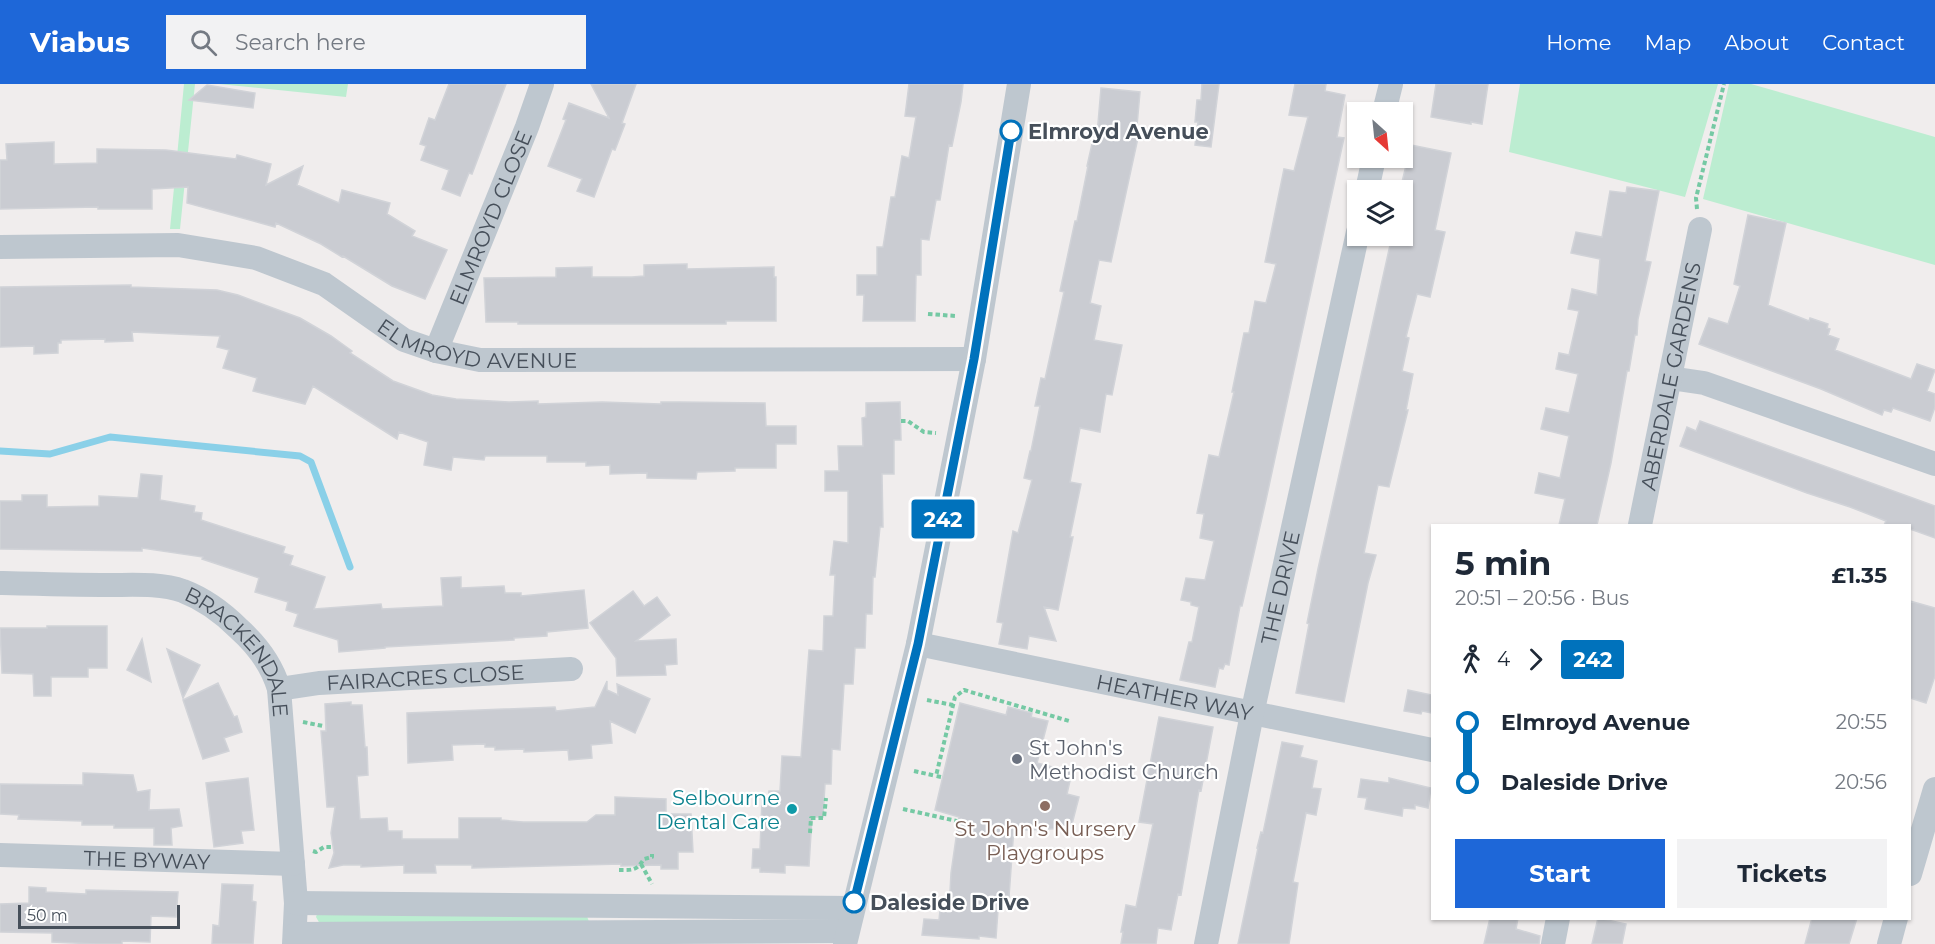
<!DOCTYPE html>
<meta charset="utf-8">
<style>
body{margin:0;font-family:Montserrat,sans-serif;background:#f2f2f3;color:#1f2937;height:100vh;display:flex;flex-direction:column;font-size:22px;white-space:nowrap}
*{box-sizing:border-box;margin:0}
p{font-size:20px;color:#747a83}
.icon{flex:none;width:33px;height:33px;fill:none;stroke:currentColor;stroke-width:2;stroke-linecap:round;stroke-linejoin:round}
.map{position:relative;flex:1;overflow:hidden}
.drawer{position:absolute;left:1431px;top:440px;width:480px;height:396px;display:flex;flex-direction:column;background:#fff;border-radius:0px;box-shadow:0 2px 4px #0004}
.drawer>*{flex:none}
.badge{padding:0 12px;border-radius:4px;font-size:21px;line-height:39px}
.needle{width:39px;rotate:153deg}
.fabs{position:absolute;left:1347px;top:18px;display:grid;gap:12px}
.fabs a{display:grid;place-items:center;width:66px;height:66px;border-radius:0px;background:#fff;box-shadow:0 2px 4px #0004;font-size:30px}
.scale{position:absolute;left:18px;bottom:15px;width:162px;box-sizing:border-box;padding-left:6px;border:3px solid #464f5a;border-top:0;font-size:16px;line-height:21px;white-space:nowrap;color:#464f5a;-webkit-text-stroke:4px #fff;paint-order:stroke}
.map>.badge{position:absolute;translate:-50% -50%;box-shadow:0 0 0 3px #fff}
.legs{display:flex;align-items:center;gap:9px;height:66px;padding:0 24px;font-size:20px}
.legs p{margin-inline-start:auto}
.summary{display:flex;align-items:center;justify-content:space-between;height:102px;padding:0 24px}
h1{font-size:33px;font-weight:700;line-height:45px}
.action{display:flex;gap:12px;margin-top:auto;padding:12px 24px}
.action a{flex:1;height:69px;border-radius:0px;background:#1e67d8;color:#fff;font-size:24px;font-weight:700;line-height:69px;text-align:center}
.action a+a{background:#f2f2f3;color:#1f2937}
ul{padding:0 24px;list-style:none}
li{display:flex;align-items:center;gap:21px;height:60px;font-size:22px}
li i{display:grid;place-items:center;width:9px;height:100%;margin:0 8px;background:currentColor}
li i::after{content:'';width:15px;height:15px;margin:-8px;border:4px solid;border-radius:50%;background:#fff}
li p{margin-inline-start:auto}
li:first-child i{background:linear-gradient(#0000 50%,currentColor 0)}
li:last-child i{background:linear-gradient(currentColor 50%,#0000 0)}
header{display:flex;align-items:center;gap:36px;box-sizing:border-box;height:84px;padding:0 30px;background:#1e67d8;color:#fff}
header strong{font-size:28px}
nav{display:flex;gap:33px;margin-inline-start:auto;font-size:21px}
.search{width:420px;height:54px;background:#f2f2f3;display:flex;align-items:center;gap:15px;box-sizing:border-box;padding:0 21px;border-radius:0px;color:#747a83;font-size:22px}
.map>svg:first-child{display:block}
.green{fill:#bcedd1}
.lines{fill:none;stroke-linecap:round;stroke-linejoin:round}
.stream{stroke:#8ad0e8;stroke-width:7}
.building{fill:#caccd2;stroke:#d1d3d8;stroke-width:1.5}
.path{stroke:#75c9a4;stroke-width:4;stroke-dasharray:4.5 3;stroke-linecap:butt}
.minor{stroke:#bec7cf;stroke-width:24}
.line-1-casing{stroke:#fff;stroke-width:14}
.line-1{stroke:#0072bc;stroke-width:9}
.stop-1-dot{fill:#fff;stroke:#0072bc;stroke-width:3}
.worship-dot{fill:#6b7280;stroke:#fff;stroke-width:2}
.education-dot{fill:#8d6e63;stroke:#fff;stroke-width:2}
.culture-dot{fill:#0f9aa8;stroke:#fff;stroke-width:2}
.labels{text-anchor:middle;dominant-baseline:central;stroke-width:4.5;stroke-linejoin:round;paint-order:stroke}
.stop-label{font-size:21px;font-weight:bold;fill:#464f5a;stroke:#fff;text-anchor:start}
.street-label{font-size:21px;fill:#464f5a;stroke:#fff}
.worship-label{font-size:21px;fill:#5b616d;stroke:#fff;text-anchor:start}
.culture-label{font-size:21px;fill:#0d838f;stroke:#fff;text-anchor:end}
.education-label{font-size:21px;fill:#785e54;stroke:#fff}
</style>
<header>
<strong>Viabus</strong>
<div class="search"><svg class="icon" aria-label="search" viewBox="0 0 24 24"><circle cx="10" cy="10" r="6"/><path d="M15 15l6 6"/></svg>Search here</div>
<nav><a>Home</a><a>Map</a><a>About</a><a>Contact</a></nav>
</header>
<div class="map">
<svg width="1935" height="860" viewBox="0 0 1935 860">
<rect width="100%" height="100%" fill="#f0eded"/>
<path class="green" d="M184,0H195L180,145H170Z
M219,0H348L346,13Z
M1520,0H1718L1685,113L1509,68Z
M1729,0H1751L1935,53V181L1703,115Z
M317,830H586L590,840H320L316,833Z"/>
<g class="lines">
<path class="stream" d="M0,367L50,370L110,353L300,372L311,378L350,483"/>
</g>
<path class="building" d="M449,0H506L472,90L469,89L460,112L442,105L449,86L421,76L426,62L420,60L429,34L435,36Z
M591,0H636L622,39L625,40L615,66L612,65L594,113L577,107L582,95L548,82L566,36L563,35L569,19L609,34Z
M909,0H963L961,18L952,62L949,61L940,116H936L929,156L921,155V191H916L915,237H863L864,211H857V191H877V163H883L891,113H895L902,72L909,74L916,33L905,32Z
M1202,0H1219L1211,63L1195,61L1198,38H1195L1197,16H1201Z
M1295,0H1326L1325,7L1345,11L1337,53L1344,54L1266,416L1242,522H1240L1229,581L1225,580L1223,585L1219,584L1215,603L1180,596L1189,558H1192L1199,523L1191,521V518L1181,516L1186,494L1205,496L1214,457L1200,454L1204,430L1197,429L1209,371L1219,373L1234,308H1232L1244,249H1249L1255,217L1266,219L1276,180L1265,178L1277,119L1284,85L1294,87L1308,33L1289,31Z
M1436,0H1488L1482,40L1471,38V40L1431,33Z
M207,1L255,9L253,24L189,16Z
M1101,4L1140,8L1136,53L1138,54L1111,178L1099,176L1090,219L1101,222L1094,256L1122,261L1112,311L1106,310L1100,348L1080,344L1070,398L1081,400L1070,453H1073L1058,526L1044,523L1056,557L1029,552L1027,565L999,560L1003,539L997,538L1013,447L1018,449L1032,396L1024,394L1030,367H1031L1040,322H1035L1041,294L1045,295L1064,208L1060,207L1075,137H1077L1088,82H1087L1094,51H1097Z
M54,58V80L97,79V65L166,66L236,75L237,71L271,80L266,101L303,82L297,101L339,119L342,106L390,119L387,130L415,147L412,152L447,166L425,215L392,202L343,172L342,173L321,160L276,139L275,143L187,119L188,103L152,105V125H98V123L0,125V76H7L6,60Z
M1411,61L1451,69L1435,146L1445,148L1430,213L1417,210L1406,253L1409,254L1402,287L1413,290L1406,326H1408L1389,403L1378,401L1364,469L1376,471L1368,499L1344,618L1296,609L1309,540L1307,539L1318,485L1392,152H1402V98Z
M1627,103L1659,107L1645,177L1651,178L1638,235L1637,251H1635L1629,287H1627L1611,379L1597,441H1559L1565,415L1535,409L1539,389L1560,394L1569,352L1541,345L1546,324L1569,329L1578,290L1556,285L1559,269L1569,271L1579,227L1568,225L1572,205L1597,211L1600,175L1571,169L1576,148L1602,153L1610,107L1626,109Z
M1748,131L1786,139L1768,221L1809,237L1810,234L1828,240L1827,244L1830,245L1828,251L1839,255L1835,266L1911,295L1917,280L1935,286L1927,307L1935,310V323L1930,337L1893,324L1891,328L1884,326L1882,331L1821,305L1699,260L1709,234L1728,240L1740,202L1734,200Z
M687,180V185L774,183V193H776V237H726V240H518V238H486L484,194L556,193V184L592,183V193H632L644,192V181Z
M131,201V203L217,206L238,211L300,234L331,252L352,267L350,269L393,297L432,311L456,315L509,318L538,317V320L602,318L661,320V318H678L765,319L766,342H796V360H776V384H735V387L697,388L696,395L647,394V389L610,390V381L586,382V378H547V372H485L484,376L453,373L451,386L424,381L428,358L399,348L397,355L313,302L305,320L253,307L257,294L223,284L229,266L217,263L220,252L132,248L133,257L105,258V255L61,256V259H58V269L34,270V262L0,263V203Z
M900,318L901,356H894V390H882L883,443H880L875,493H873L872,530H866L865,564H855L853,600H844L840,666L832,665L831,700H825L823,733H812L809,782L785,781V789L760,788V784H752L753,765H760L762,716H768L769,707H780L782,672L801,673L809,566L823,567L824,532H833L835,491H830L834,457L848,459V407H825V387H839L838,362H863L862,334L866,333V319Z
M1700,337L1935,422V454L1910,445V441H1884L1886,437L1850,423L1807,409L1680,362L1687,343L1696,347Z
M141,390L162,392L160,416L195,422L194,428L202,429L201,436L285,463L283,469L293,472L290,481L325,493L314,525L381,520L382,525L443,522L441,494L461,493V504L504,502L505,509H521V512L584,506L588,544L547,548V552L514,554V556L385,563V564L339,568L338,556L294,542L298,530L286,526L288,518L255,508L259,494L202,475L203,473L142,464V467L0,465V417H22V411H47V423L99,422V412L138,414Z
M633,507L644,522L657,513L670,531L636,557L676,555L677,580L665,581L666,591L617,592L616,574L590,539Z
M1910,517L1935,524V592L1926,619L1910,614Z
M47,542H107V584H88V593H51V612H34L33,590L2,589L0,544H47Z
M142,555L151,598L127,586Z
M167,565L200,581L183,614Z
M607,597V606L618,611L617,600L650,615L635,649L610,637L612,659L591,661L592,674L569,676L568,666L524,668V665L495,666V663H485V660L452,661L453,676L408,679L407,629L555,623L556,627L595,623Z
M218,599L234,633L237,632L242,648L224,654L229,667L203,675L183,616Z
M1408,606L1432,611V629L1422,627L1421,630L1404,627Z
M351,618V621H362L365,663H367L368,691L357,692L360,735L387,734L388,747H402V755H459V734H501V736L523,738H587L596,731H615V713L666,715V730H691L693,768H678V785H661V781L621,782V780L472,784V781H435L436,789H404V781L361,783V781H343L329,784L334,769L331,749L335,723H327L321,647H326L325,620Z
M960,619L1006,631L1008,623L1032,629L1031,633L1048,637L1037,679L1072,688L1067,710L1079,713L1071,744L1027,746L1014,743L1009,813L1002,812V827L998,826L996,854L979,852V855L922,851L924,835L939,836L940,826H949L951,789L959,733L935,726Z
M1159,633L1213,643L1201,707L1199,706L1181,811L1178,810L1171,846L1158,844L1156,860H1121L1123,848H1121L1126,821L1136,823L1153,740L1139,738Z
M1282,658L1303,662L1300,673L1317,677L1312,704L1321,705L1316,731L1306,729L1293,798L1298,799L1289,860H1238L1258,764H1257L1261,748L1263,749Z
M83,689L133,691L137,708L150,706L149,726L179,725L182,742L171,744L172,761H154V744H114V741H82V737L18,735L19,731L0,730V700L83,701Z
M248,694L254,746L241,747L243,759L214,763L206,699Z
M1389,694L1431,704L1428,724L1415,721V725L1403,724L1402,732L1365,725L1367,714L1358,713L1361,695L1389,699Z
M222,800L253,801L252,817L256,818L253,860H212L213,841L219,842Z
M29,803L46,804V808L86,810V806L178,808L176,833L151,832L150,858L122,857V860H96L52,858V849L0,848V820L29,819Z
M1490,834H1518L1516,845L1540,852L1539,860H1484Z
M1598,834L1626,840L1622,860H1592Z
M1812,834H1857L1849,860H1805Z"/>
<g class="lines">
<path class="path" d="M1697,125L1696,114L1724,0
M928,230L956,232
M901,337H908L924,348L936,349
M927,616L953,621
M303,638L323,642
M914,687L936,692
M941,693L936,692L955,613L964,606L1069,637
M903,725L970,740
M810,749L811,734H824L826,714
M313,767L316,768L324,763H332
M641,780L652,800
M619,786C633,786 636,787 644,775L652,773V770"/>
<g class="minor">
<path d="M1384,28L1391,0"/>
<path d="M1367,106L1374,74"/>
<path id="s1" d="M0,163L178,161L256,174L324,200L404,256L436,267L480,276L974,275"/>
<path id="s2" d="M436,267L527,43L542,0"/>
<path d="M1670,294L1704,299L1935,380"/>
<path id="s3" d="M1640,441L1700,145"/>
<path id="s4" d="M0,499C37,500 73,501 110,501C133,501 160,499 183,507C204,515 223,529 239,545C258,562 272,581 279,605L296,819L294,860"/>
<path id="s5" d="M918,560L1432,666"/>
<path id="s6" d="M279,605L319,599L571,585"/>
<path id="s7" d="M0,771L293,780"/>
<path d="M1910,790L1935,705"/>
<path d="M296,819L853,824"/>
<path d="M296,850L847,847"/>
<path d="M845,860L918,560L974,275L1019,0"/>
<path id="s8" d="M1206,860L1252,630L1358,148"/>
<path d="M1553,860L1558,834"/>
<path d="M1889,860L1896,834"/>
</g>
</g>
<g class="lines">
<defs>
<path id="line-1" d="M854,818L918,560L974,275L1011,47"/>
</defs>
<use href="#line-1" class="line-1-casing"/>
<use href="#line-1" class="line-1"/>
</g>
<g class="stop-1-dot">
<circle cx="1011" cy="47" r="10"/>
<circle cx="854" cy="818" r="10"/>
</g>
<circle class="worship-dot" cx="1017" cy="675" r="6"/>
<circle class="education-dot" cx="1045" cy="722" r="6"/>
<circle class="culture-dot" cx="792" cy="725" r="6"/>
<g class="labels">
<g class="stop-label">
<text x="1028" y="47">Elmroyd Avenue</text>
<text x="870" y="818">Daleside Drive</text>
</g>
<g class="street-label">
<text stroke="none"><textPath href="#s2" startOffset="144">ELMROYD CLOSE</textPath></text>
<text stroke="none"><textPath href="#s1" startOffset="501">ELMROYD AVENUE</textPath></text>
<text stroke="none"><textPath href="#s3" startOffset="152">ABERDALE GARDENS</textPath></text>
<text stroke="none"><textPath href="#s8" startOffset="364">THE DRIVE</textPath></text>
<text stroke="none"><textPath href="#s4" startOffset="270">BRACKENDALE</textPath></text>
<text stroke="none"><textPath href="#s6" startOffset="147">FAIRACRES CLOSE</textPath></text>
<text stroke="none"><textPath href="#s5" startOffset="262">HEATHER WAY</textPath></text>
<text stroke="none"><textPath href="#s7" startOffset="147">THE BYWAY</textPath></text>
</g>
<g class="worship-label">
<text x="1029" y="663">St John's<tspan x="1029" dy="24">Methodist Church</tspan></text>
</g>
<g class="culture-label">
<text x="780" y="713">Selbourne<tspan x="780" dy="24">Dental Care</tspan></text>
</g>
<g class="education-label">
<text x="1045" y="744">St John's Nursery<tspan x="1045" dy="24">Playgroups</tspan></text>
</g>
</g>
</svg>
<div class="fabs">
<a><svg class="needle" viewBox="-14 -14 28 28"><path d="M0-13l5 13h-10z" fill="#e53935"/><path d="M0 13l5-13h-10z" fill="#747a83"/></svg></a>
<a><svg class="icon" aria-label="layers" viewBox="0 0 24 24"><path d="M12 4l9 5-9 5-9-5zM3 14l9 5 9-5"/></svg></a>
</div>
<div class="scale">50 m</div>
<b class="badge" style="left:943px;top:435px;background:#0072bc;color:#fff">242</b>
<section class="drawer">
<div class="summary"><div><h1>5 min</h1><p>20:51 – 20:56 · Bus</p></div><b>£1.35</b></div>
<div class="legs"><svg class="icon" aria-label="walk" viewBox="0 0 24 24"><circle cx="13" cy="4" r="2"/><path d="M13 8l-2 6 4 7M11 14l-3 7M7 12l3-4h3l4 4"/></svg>4<svg class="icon" aria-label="forward" viewBox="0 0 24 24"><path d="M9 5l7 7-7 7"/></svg><b class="badge" style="background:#0072bc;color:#fff">242</b></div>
<ul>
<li><i style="color:#0072bc"></i><b>Elmroyd Avenue</b><p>20:55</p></li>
<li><i style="color:#0072bc"></i><b>Daleside Drive</b><p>20:56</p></li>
</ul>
<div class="action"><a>Start</a><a>Tickets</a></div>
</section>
</div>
